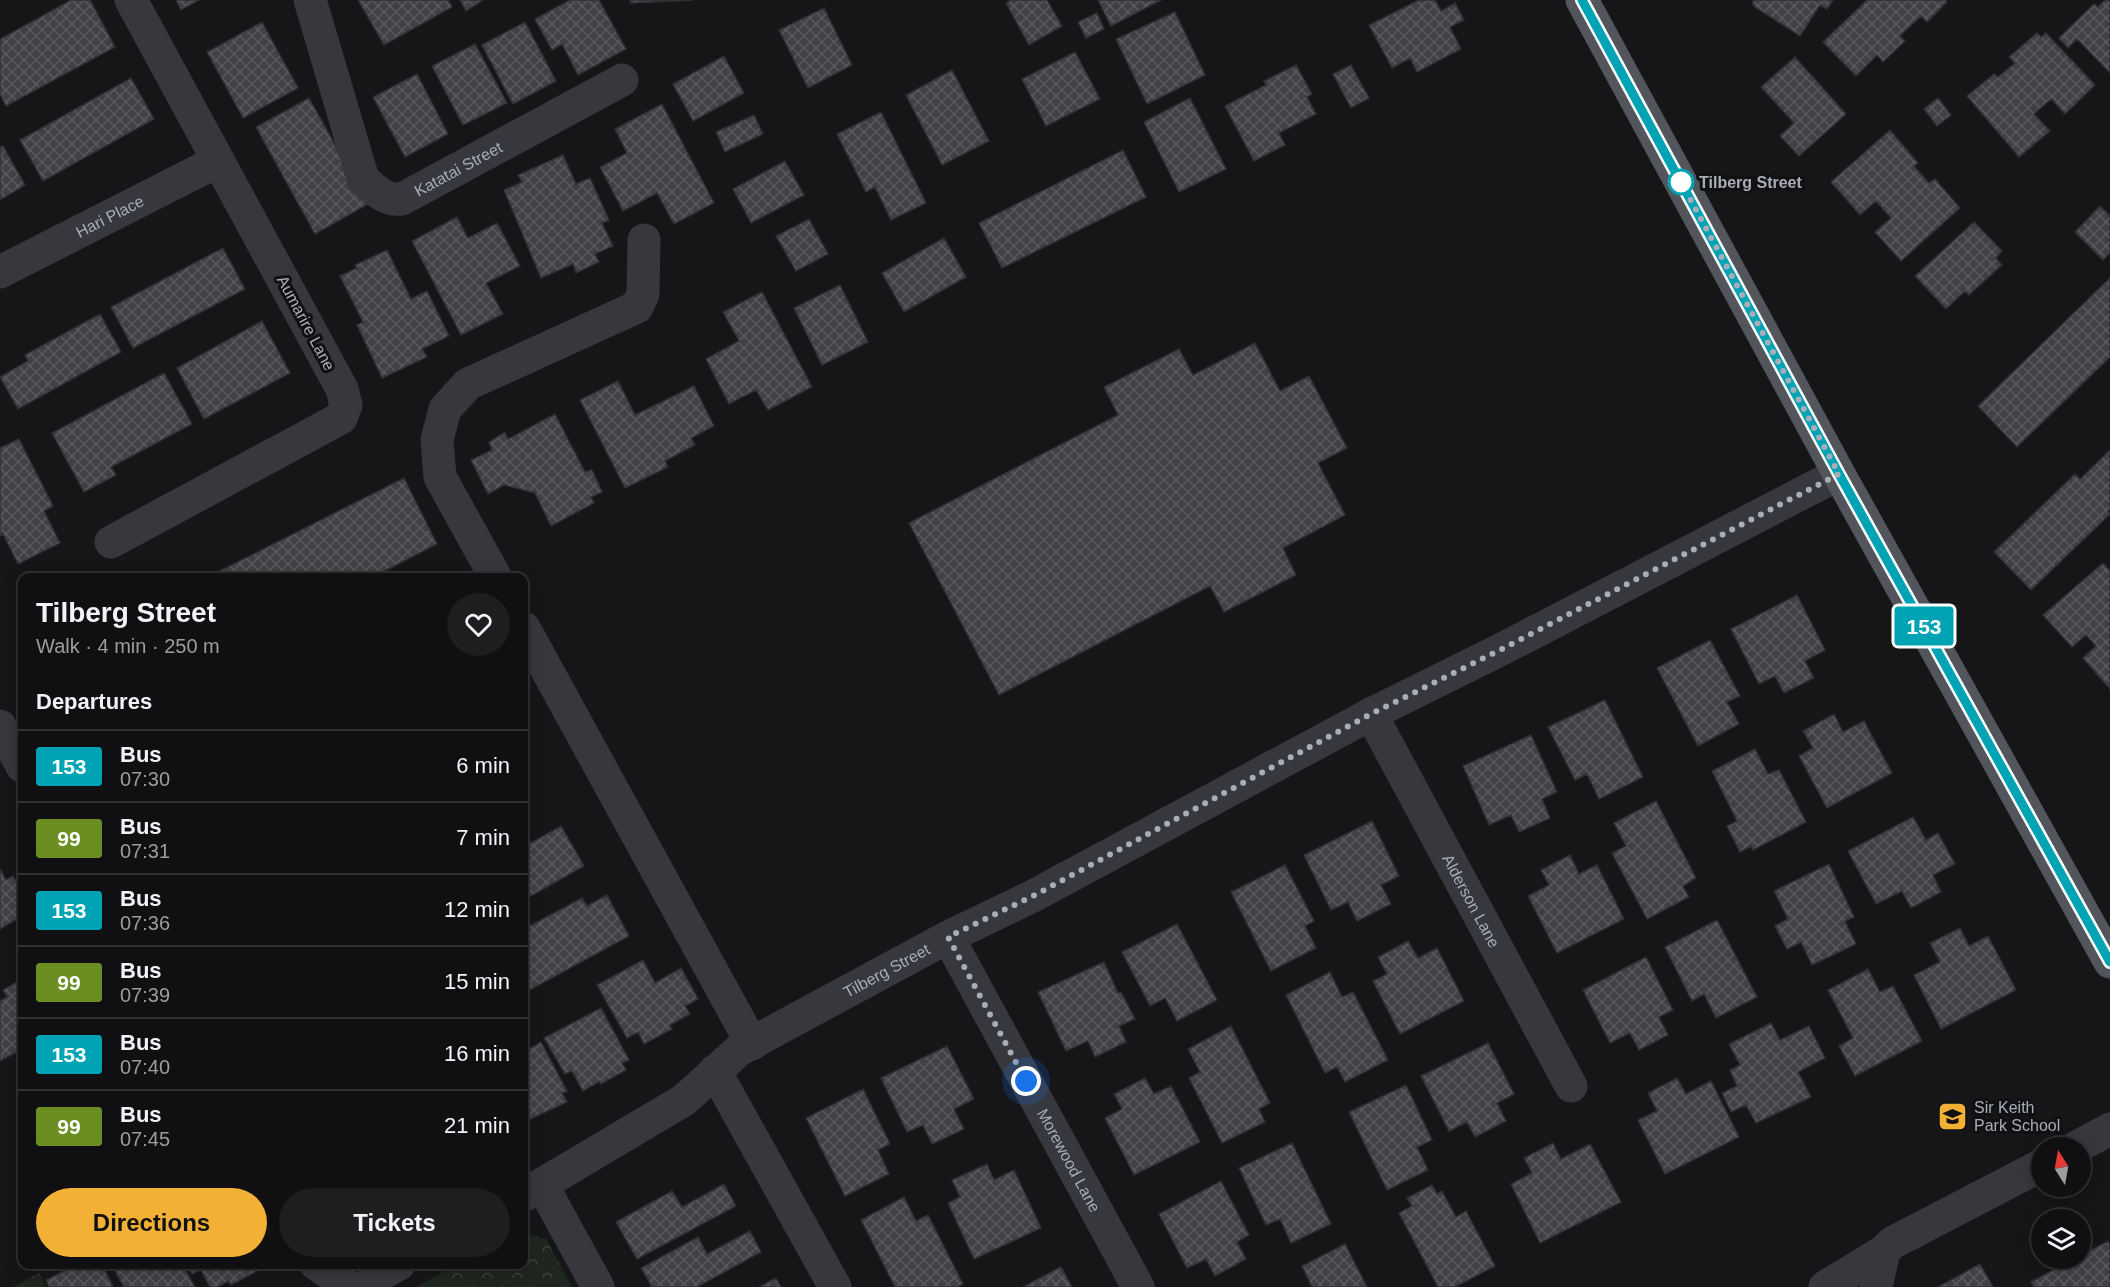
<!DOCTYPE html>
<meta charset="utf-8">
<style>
body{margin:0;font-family:Arial,sans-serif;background:#1e1e20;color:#f1f3f6;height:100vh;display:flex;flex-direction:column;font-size:22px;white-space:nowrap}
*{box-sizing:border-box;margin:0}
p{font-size:20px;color:#9c9d9f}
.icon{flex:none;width:33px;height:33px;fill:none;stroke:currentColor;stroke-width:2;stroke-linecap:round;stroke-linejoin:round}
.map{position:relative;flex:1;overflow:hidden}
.side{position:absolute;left:18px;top:573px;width:510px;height:696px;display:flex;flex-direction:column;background:#101012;border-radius:12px;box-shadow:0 3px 15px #0003,0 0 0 2px #303032}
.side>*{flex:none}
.badge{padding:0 12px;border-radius:4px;font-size:21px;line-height:39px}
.needle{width:39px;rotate:349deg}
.controls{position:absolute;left:2031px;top:1137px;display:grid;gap:12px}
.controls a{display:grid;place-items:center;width:60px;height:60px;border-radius:50%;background:#101012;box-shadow:0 3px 15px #0003,0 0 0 2px #303032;font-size:30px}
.you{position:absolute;width:30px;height:30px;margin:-15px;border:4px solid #fff;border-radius:50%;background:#1a73e8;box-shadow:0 0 0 9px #1a73e833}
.map>.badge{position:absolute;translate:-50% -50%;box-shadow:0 0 0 3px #fff}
h2{padding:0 18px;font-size:22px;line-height:54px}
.round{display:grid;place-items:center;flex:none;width:63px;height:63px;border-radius:32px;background:#1e1e20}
.overview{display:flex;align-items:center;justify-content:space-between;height:102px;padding:0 18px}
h1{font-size:28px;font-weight:600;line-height:45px}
.cta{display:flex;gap:12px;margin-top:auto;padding:12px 18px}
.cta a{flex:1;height:69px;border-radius:36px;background:#f2b134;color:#111;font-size:24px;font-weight:600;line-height:69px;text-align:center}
.cta a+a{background:#1e1e20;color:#f1f3f6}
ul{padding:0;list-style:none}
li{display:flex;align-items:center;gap:18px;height:72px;padding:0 18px;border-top:2px solid #303032}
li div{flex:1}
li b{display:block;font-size:22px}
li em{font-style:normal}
li .badge{min-width:66px;font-weight:700;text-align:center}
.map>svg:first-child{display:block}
.forest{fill:url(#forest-crowns)}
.building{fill:url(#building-cross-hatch);stroke:#303034;stroke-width:1.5}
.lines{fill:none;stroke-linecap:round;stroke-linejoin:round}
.minor{stroke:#37383d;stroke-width:33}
.major{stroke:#53555c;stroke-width:33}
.line-casing{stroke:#fff;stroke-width:14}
.line{stroke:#00a3b4;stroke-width:9}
.walk{stroke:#a8adb8;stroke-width:6;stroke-dasharray:0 10.8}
.stop-dot{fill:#fff;stroke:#00a3b4;stroke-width:3}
.labels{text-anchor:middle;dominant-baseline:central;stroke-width:6;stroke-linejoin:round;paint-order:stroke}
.street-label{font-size:16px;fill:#a8adb8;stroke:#111113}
.stop-label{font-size:16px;font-weight:bold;fill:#a8adb8;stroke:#111113;text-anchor:start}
.poi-label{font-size:16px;fill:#a8adb8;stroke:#111113;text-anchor:start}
</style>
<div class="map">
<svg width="2110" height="1287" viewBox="0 0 2110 1287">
<defs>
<pattern id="forest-crowns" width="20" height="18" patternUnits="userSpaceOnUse" patternTransform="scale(1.5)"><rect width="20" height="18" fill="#1e261f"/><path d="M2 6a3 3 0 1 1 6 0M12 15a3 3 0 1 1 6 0" fill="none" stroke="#3c433d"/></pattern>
<pattern id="building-cross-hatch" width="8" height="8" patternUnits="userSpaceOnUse" patternTransform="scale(1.5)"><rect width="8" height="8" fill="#404145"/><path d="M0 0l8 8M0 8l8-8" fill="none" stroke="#595a5e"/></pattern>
</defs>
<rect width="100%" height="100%" fill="#161618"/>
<path class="forest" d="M524,1233L546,1239L572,1287H416L456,1265L524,1264Z
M39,1273L46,1287H13Z"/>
<path class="building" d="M71,0H90L115,47L6,106L0,94V39Z
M176,0H199L181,10Z
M358,0H448L452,7L384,45Z
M460,0H483L466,11Z
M570,0H599L626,49L578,75L562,44L552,50L535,19Z
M630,0H693L631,3Z
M1011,0H1047L1062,26L1029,45L1006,3Z
M1098,0H1161L1111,26Z
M1419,0H1435L1441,11L1455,3L1464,20L1450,27L1461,49L1417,72L1410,58L1392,68L1369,25Z
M1754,0H1833L1827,9L1820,5L1800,36L1755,7L1752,3Z
M1867,0H1945L1947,2L1927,22L1921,16L1900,36L1905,41L1883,62L1877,55L1856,76L1823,42Z
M2105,0H2110V73L2077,39L2068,48L2059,38L2094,4L2098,7Z
M824,8L852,65L808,88L779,30Z
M1175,12L1205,75L1147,104L1116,39Z
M1097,13L1104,29L1086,38L1078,22Z
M262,22L298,88L243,118L207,52Z
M525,22L556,81L513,104L482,45Z
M2037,33L2041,37L2046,33L2095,85L2065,114L2051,99L2034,114L2050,131L2019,157L1967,96L1994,74L1998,77L2015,63L2009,57Z
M475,44L507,103L463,125L432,66Z
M1075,52L1100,99L1046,126L1022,79Z
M724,56L744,93L693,121L673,84Z
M1795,57L1846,114L1799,156L1780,136L1794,123L1761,87Z
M1296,65L1312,94L1307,97L1316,114L1279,133L1285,145L1254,161L1225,106L1266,85L1264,81Z
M1351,65L1369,98L1351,108L1333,74Z
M952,70L989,141L942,165L906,95Z
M417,74L448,134L405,157L373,97Z
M131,78L154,119L43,181L20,140Z
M309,98L368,204L315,234L256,127Z
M1190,98L1226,169L1179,192L1144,122Z
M1938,98L1951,115L1937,126L1924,109Z
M662,104L714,203L674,224L657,193L623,211L600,167L627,153L615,129Z
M881,112L926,203L891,220L875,187L866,192L837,134Z
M754,115L763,134L725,152L716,132Z
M1890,130L1918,163L1914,166L1929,183L1935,179L1960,208L1901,261L1875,232L1891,218L1876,201L1860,215L1831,182Z
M3,146L25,185L0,200V147Z
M1123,150L1146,197L1002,268L979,223Z
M563,155L576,184L590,178L609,220L602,223L613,246L595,254L599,262L576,273L573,264L541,278L504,190L522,182L518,175Z
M785,161L804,195L751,223L733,189Z
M2100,206L2110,216V253L2103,260L2075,232Z
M457,217L468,238L497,223L520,266L486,283L503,314L461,335L412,241Z
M809,219L828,254L796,271L776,236Z
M1974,222L2002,251L1996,258L2002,265L1969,295L1965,291L1946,309L1915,276Z
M944,238L966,277L904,312L882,273Z
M223,248L245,289L133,348L111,307Z
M387,250L411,299L427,291L449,336L422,349L427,357L382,378L357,325L363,322L340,276L357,268L355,265Z
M2110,278V357L2017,447L1978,406Z
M840,285L868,342L822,365L794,308Z
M762,292L812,387L768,410L756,390L729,404L706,359L739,341L723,312Z
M100,314L121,352L18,409L0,377L28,361L25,355Z
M262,321L290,373L204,419L177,368Z
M1255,343L1280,391L1309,376L1347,448L1318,463L1345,515L1283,548L1296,575L1224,612L1210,586L999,695L909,523L1118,415L1104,387L1179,349L1193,375Z
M164,373L192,424L111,467L116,475L84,492L52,433Z
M618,381L635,415L694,386L714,426L691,438L695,445L665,461L668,467L625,488L580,400Z
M555,414L585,472L592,470L602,492L591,497L594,503L551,526L535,493L504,485L488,494L471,460L492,450L489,442L505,432L508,439Z
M19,439L53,506L44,511L60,543L18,564L3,534L0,536V448Z
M2110,450V509L2108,511L2110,514L2031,590L1994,552L2075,474L2080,479Z
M404,478L437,544L371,578H206Z
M2103,563L2110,571V689L2083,658L2096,646L2086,635L2072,647L2043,615Z
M1797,595L1825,650L1805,661L1814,678L1784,693L1775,676L1759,684L1731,629Z
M1710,640L1740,696L1727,702L1739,724L1698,746L1657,668Z
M1605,700L1643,777L1599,799L1587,774L1575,780L1548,727Z
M1834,714L1843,732L1864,721L1892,773L1827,808L1799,756L1813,748L1803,731Z
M1531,735L1557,792L1542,799L1550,818L1519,832L1511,815L1489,825L1463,766Z
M1755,749L1768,774L1779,770L1806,822L1753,850L1751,846L1740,852L1727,826L1737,821L1712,771Z
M1656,801L1696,878L1683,886L1689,897L1647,919L1612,853L1626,846L1614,823Z
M1913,817L1926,840L1938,833L1955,864L1933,875L1941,892L1911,908L1902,891L1876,904L1848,851Z
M1372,821L1399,876L1381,885L1391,904L1357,921L1348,902L1331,910L1304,855Z
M561,826L584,866L524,900V831L531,843Z
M1570,855L1579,874L1597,865L1624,919L1557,953L1528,896L1549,885L1541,870Z
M1829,864L1854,917L1845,921L1856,944L1812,965L1801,942L1787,949L1775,926L1788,919L1774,891Z
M1285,865L1314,921L1305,926L1316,948L1271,971L1231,892Z
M0,869L6,880L13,876L22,892L16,896L22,907V916L0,929Z
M607,895L629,936L524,993V929L582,898L587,906Z
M1717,920L1757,997L1716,1018L1704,994L1692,1001L1665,947Z
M1177,924L1217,1000L1177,1021L1165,998L1150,1006L1122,952Z
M1960,928L1969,946L1988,936L2016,990L1941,1029L1914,975L1940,962L1930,943Z
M1408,941L1418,958L1437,948L1464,1001L1400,1034L1373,981L1387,974L1378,957Z
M1646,957L1673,1010L1659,1017L1668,1035L1639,1050L1630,1033L1610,1043L1583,990Z
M643,960L655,983L681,968L698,999L685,1006L690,1014L670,1025L672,1029L644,1044L638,1032L627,1038L597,985Z
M1104,962L1118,993L1121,992L1135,1019L1119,1026L1126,1042L1095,1057L1088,1041L1066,1051L1038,992Z
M1868,969L1880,992L1893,986L1922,1041L1855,1076L1839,1046L1853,1038L1828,990Z
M1330,972L1342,997L1353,992L1388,1060L1345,1082L1337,1067L1325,1073L1286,995Z
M22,979V1049L0,1061V1001L7,997L3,990Z
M601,1008L629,1060L622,1063L626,1070L601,1084L600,1081L583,1091L572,1071L565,1074L544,1038Z
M1771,1023L1780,1040L1809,1026L1825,1058L1798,1072L1811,1097L1756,1123L1746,1105L1731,1112L1722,1093L1737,1086L1730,1070L1740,1065L1729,1044Z
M1231,1026L1270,1103L1259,1109L1265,1122L1222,1143L1189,1078L1200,1072L1188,1049Z
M541,1042L567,1091L562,1093L567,1102L524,1122V1052Z
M1488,1043L1514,1094L1497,1103L1506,1121L1475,1137L1467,1122L1449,1131L1421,1076Z
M947,1046L974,1099L954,1109L964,1129L932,1144L923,1125L907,1132L881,1078Z
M1145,1078L1154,1094L1171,1086L1200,1142L1134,1175L1105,1118L1122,1109L1114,1094Z
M1677,1078L1686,1094L1711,1081L1739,1137L1665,1174L1638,1120L1657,1111L1648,1093Z
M1406,1085L1432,1140L1417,1147L1428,1170L1387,1190L1349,1112Z
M863,1089L890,1144L878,1150L889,1174L845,1196L806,1118Z
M1292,1143L1331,1224L1291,1243L1280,1219L1266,1225L1239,1168Z
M1553,1143L1561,1159L1590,1144L1621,1202L1540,1243L1511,1184L1532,1173L1524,1158Z
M987,1164L994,1180L1014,1170L1041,1228L974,1259L948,1203L960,1197L952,1180Z
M1221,1181L1249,1235L1237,1242L1246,1259L1215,1276L1206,1259L1187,1268L1159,1214Z
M724,1184L736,1206L637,1259L616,1222L672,1191L682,1207Z
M1432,1185L1437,1194L1442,1191L1456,1217L1466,1211L1495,1266L1455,1287H1438L1399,1213L1412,1206L1407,1198Z
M904,1197L916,1221L928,1215L963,1284L957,1287H895L861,1220Z
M750,1231L761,1252L697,1287H652L641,1268L698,1237L707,1254Z
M2108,1241L2110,1246V1287H2034L2031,1282L2076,1258H2080V1256Z
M1345,1244L1367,1287H1312L1302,1266Z
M78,1264H102L113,1287H49L46,1280Z
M128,1264H182L195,1287H124L115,1271Z
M187,1264H260L254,1267L257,1271L231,1285L228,1281L218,1287H210L201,1270L192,1274Z
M1980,1264L1993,1287H1938Z
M1061,1267L1072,1287H1023Z
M776,1278L781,1287H759Z"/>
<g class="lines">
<g class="minor">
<path id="s1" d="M310,0L363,179C375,190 385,201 402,199L622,80"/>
<path id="s2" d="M0,272L218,161"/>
<path d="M111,542L341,418L346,405L342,389L131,0"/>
<path d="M496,578L440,477L437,440L445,409L468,384L637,307L643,294L644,240"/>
<path d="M524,628L752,1044"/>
<path id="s3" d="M1371,714L1571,1086"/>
<path d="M0,726L22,766"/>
<path id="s4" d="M948,937L1138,1287"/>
<path d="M715,1071L835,1287"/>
<path d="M2075,1148L2110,1129"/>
<path d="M542,1185L598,1287"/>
<path id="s5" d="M524,1195L684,1100L739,1050L948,937L1033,896L1371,714L1500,650L1839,474"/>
<path d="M316,1264L349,1287"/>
<path d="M369,1287L374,1278L399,1264"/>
<path d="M1825,1287L1884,1251"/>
<path d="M1876,1287L1884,1251L1892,1243L2042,1165"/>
</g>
<path class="major" d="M1582,0L1839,474L2110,962"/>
</g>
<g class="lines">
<defs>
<path id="line" d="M1582,0L1839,474L2110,962"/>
</defs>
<use href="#line" class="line-casing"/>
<use href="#line" class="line"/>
<path class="walk" d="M1026,1081L948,937L1033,896L1371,714L1500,650L1839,474L1681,182"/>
</g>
<defs>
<symbol id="school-square" viewBox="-11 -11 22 22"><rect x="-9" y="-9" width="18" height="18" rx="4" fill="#f2b134" stroke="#111113"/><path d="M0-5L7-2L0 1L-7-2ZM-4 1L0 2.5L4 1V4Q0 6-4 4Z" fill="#111"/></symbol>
</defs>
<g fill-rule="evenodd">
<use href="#school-square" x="1936" y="1100" width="33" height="33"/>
</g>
<circle class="stop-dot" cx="1681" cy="182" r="12"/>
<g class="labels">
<g class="street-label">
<text stroke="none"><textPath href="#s1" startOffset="296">Katatai Street</textPath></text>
<text stroke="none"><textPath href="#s2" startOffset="123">Hari Place</textPath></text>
<text transform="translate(306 323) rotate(62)">Aumarire Lane</text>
<text stroke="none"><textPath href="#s3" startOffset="212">Alderson Lane</textPath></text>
<text stroke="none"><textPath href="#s5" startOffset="428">Tilberg Street</textPath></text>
<text stroke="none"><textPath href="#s4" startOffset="254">Morewood Lane</textPath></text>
</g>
<g class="stop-label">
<text x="1699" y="182">Tilberg Street</text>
</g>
<g class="poi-label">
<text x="1974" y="1107">Sir Keith<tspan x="1974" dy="18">Park School</tspan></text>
</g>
</g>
</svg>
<div class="controls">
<a><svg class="needle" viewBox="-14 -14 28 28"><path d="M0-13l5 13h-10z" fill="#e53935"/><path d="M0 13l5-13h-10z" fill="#9c9d9f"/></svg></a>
<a><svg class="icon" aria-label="layers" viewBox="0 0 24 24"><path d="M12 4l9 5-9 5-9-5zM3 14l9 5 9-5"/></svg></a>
</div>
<div class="you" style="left:1026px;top:1081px"></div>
<b class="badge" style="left:1924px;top:626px;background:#00a3b4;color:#fff">153</b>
<section class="side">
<div class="overview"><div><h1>Tilberg Street</h1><p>Walk · 4 min · 250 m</p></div><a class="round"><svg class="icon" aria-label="heart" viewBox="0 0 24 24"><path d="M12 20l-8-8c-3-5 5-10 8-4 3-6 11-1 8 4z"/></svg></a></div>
<h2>Departures</h2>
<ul>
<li><span class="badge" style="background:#00a3b4;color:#fff">153</span><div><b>Bus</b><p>07:30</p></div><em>6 min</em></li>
<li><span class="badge" style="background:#6b8e23;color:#fff">99</span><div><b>Bus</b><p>07:31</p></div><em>7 min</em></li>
<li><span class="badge" style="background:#00a3b4;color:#fff">153</span><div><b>Bus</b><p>07:36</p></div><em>12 min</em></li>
<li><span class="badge" style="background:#6b8e23;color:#fff">99</span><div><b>Bus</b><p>07:39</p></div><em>15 min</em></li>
<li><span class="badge" style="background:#00a3b4;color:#fff">153</span><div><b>Bus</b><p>07:40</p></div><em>16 min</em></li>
<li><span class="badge" style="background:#6b8e23;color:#fff">99</span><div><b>Bus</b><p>07:45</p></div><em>21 min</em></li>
</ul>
<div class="cta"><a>Directions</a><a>Tickets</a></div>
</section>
</div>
